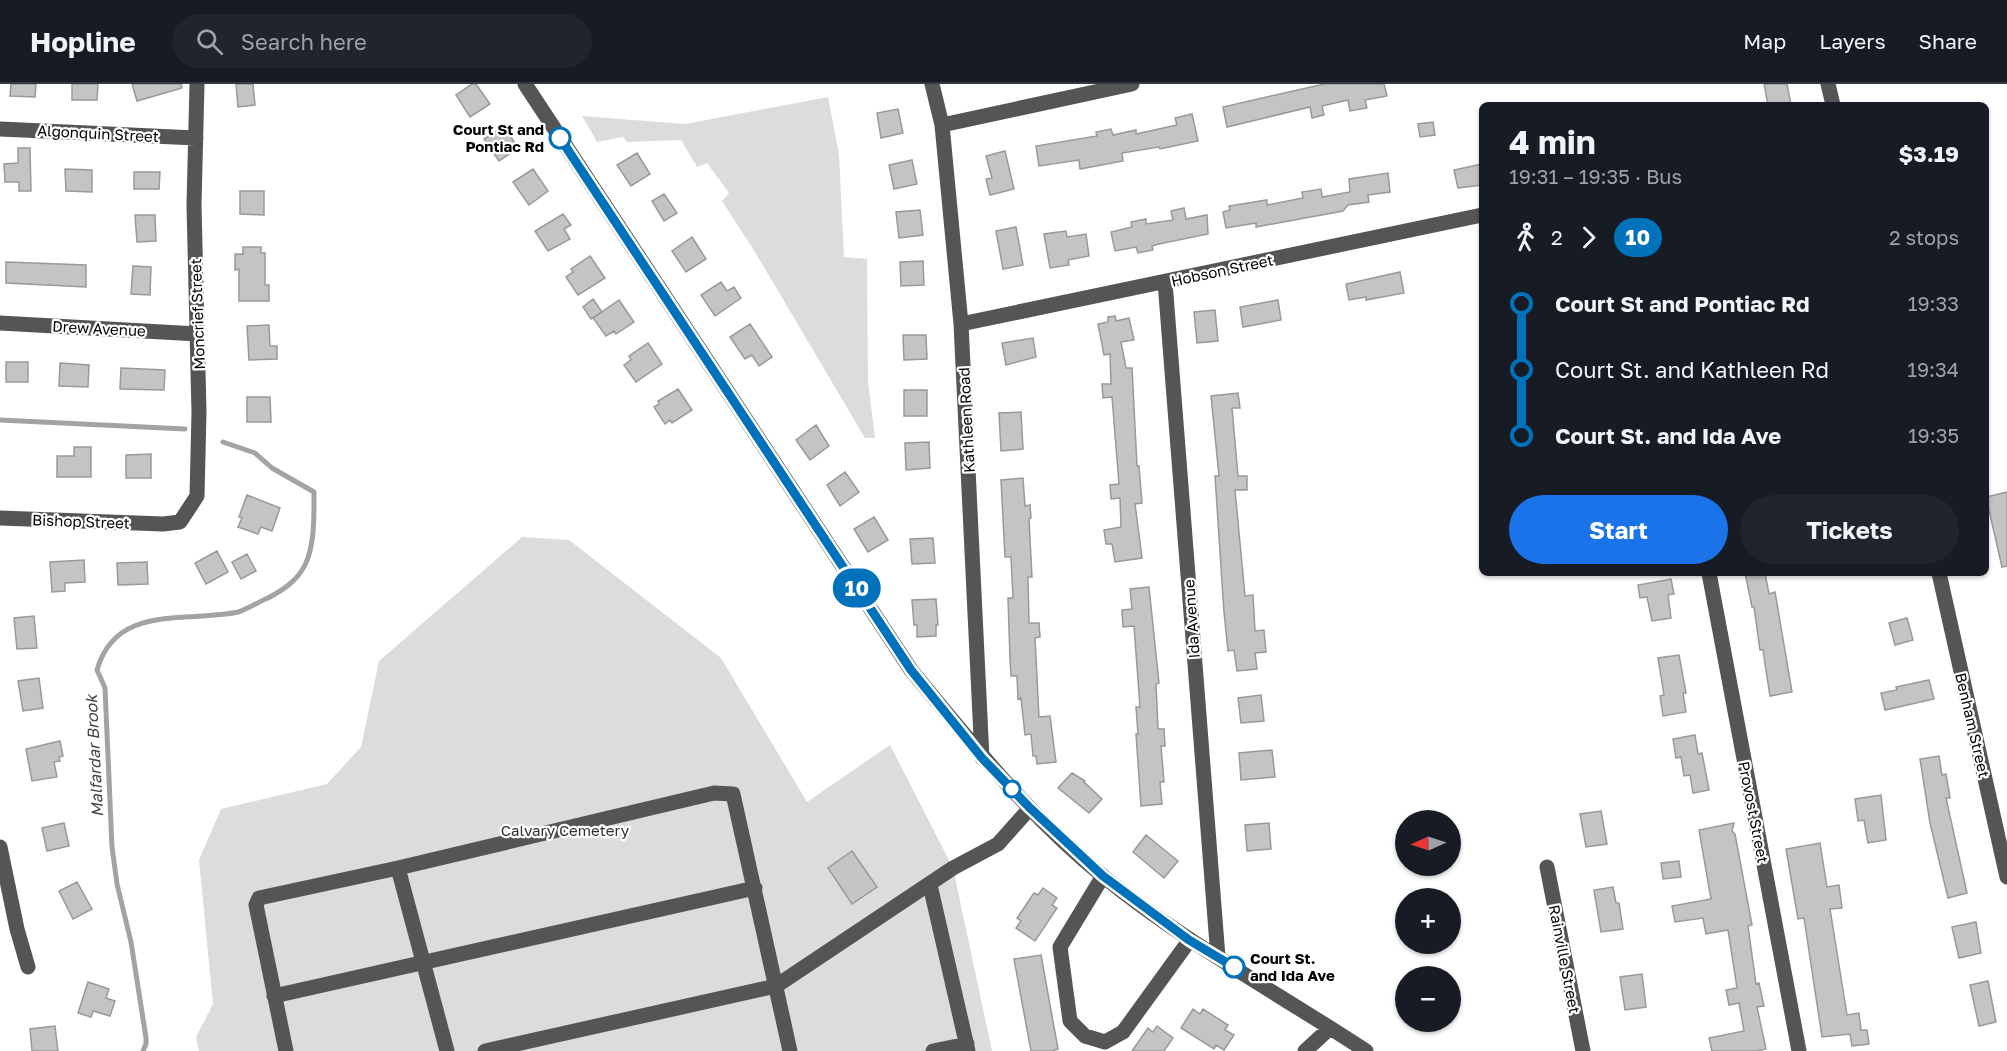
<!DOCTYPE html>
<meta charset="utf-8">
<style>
body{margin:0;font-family:"Golos Text",sans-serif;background:#20242c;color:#f1f3f6;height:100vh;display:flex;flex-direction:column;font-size:22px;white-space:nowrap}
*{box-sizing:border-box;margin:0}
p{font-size:20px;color:#9ea1a6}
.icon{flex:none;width:33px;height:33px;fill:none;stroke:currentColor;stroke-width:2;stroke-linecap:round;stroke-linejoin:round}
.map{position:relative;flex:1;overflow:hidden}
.side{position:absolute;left:1479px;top:18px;width:510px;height:474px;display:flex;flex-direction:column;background:#171b24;border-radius:9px;box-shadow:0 2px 4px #0004}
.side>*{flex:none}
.badge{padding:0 12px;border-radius:20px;font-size:21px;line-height:39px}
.needle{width:39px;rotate:267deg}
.fabs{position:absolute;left:1395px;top:726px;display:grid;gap:12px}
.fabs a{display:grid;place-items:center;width:66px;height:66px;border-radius:50%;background:#171b24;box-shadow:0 2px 4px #0004;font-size:30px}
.map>.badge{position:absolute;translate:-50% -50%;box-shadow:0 0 0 3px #fff}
.legs{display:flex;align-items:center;gap:9px;height:66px;padding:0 30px;font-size:20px}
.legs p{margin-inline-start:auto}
.head{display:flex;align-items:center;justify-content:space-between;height:102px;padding:0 30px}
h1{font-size:33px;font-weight:700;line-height:45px}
.button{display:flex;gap:12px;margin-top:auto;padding:12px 30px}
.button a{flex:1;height:69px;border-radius:36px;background:#1a73e8;color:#fff;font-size:24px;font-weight:700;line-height:69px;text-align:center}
.button a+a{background:#20242c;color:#f1f3f6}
ul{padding:0 30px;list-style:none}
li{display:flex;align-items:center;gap:21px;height:66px;font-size:22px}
li i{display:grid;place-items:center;width:9px;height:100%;margin:0 8px;background:currentColor}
li i::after{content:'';width:15px;height:15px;margin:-8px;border:4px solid;border-radius:50%;background:#171b24}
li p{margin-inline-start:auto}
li:first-child i{background:linear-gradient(#0000 50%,currentColor 0)}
li:last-child i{background:linear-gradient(currentColor 50%,#0000 0)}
header{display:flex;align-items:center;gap:36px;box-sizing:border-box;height:84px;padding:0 30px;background:#171b24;border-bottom:2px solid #363941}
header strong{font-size:28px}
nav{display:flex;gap:33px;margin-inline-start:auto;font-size:21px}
.search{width:420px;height:54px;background:#20242c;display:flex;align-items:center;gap:15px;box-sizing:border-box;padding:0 21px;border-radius:33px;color:#9ea1a6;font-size:22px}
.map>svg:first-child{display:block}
.green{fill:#dcdcdc}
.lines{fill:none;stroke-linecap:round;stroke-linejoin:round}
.stream{stroke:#a3a3a3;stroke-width:5}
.building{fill:#c4c4c4;stroke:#999;stroke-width:1.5}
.minor{stroke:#555;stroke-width:15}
.line-1-casing{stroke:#fff;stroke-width:14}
.line-1{stroke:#0072bc;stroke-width:9}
.stop-1-dot{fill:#fff;stroke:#0072bc;stroke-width:3}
.labels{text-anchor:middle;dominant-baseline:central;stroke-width:4.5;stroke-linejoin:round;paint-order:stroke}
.stop-label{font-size:15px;font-weight:bold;fill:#000;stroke:#fff;text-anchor:end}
.street-label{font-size:15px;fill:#000;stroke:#fff}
.park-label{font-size:15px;fill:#333;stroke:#fff}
.water-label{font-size:16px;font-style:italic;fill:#444;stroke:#fff}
</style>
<header>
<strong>Hopline</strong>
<div class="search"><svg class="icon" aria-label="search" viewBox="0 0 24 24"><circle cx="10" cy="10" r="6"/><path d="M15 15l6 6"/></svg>Search here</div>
<nav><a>Map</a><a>Layers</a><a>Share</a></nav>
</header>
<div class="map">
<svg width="2007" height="967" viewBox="0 0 2007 967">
<rect width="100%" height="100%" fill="#fff"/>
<path class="green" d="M828,13L839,70L844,173L867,175L868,298L875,354H865L755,168L722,117L729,109L707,79L697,83L681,56L627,58L623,53L597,58L582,32L685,40Z
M522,453L569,456L721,574L807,718L890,661L953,784L992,967H199L196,953L213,920L199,776L221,725L327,700L361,663L379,577Z"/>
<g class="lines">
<path class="stream" d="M0,336L185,345
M143,967L146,960V954L131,858L117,800L112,763L105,604L97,586C116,519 187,539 238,528C248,525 258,518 268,514C283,506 297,497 305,481C315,461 314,430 314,408L272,384L255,369L223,358"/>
</g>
<path class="building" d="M11,0H36L35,13L10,12Z
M72,0H98L97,16H72Z
M132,0H181L182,4L137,17Z
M236,0H253L255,21L238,23Z
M472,0H476L490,20L470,33L456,11Z
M1324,0H1384L1387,12L1365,16L1367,24L1350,27L1348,16L1322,22L1324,31L1312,34L1310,23L1227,43L1223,23Z
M1764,0H1787L1791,21H1768Z
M898,25L903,49L881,54L877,29Z
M1192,30L1198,57L1160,65L1159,63L1122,69L1123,77L1080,85L1079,76L1039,82L1036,62L1097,52L1096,48L1111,45L1113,51L1136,46V50L1177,41L1175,34Z
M1433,38L1435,51L1420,53L1418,40Z
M504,42L518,64L499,77L484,55Z
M18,64H30L31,107H19V98H5L4,80L18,79Z
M1005,67L1014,105L990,111L986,95L992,94L986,72Z
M637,69L650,90L631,102L617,81Z
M912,76L917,100L894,105L889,81Z
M1482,80V101L1458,104L1454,86Z
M65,85L92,86V108L66,107Z
M533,85L548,107L529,121L513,98Z
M134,88H160L159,105H134Z
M1388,89L1390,108L1368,111L1369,118L1348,121L1343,127L1256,143V139L1226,144L1223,128L1230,126L1229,122L1267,116V121L1303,114L1302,108L1321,105L1322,113L1350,108L1349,95Z
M240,107H264V131L240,130Z
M664,110L677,129L664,137L652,117Z
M1184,124L1186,135L1207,131L1208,150L1159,160L1152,162L1153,166L1138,169L1136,163L1115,167L1111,148L1132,143L1131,138L1146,135V140L1173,136L1171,127Z
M920,126L923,151L899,154L896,128Z
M563,130L571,141L564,145L570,155L548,167L535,147Z
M135,131H155L156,157L137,158Z
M1016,143L1023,181L1003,185L996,147Z
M1066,147L1067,153L1086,150L1089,172L1068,176L1069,181L1050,184L1044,150Z
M692,153L706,175L686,188L672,167Z
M243,163H261V169H265V201H269V217H239V185L235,186V170H243Z
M590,172L605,194L578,211L566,193L573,188L571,185Z
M923,177L924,201L901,202L900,178Z
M6,178L86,181V203L6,199Z
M133,182L151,183L150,211L131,210Z
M1400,188L1404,209L1366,216V213L1349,216L1346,200Z
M721,198L727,207L734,203L741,214L715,232L701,211Z
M593,215L602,228L591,235L583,223Z
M619,216L634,238L616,250L614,247L606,252L593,234Z
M1278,216L1281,236L1243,243L1240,223Z
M1215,226L1218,257L1197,259L1194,228Z
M1115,232L1116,237L1129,234L1134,256L1121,258L1126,284H1132L1137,382H1139L1142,419L1135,420L1142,474L1115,478L1112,460H1106L1104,446L1121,443L1120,414L1111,415L1110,401L1119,400L1112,313L1103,314L1102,300H1111L1110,270L1104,271L1098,240L1108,238V233Z
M750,240L772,273L759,282L752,271L745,275L730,253Z
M269,241L270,262H277V275L249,276L247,242Z
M903,251H926L927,275L904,276Z
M1033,254L1036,273L1006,281L1002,259Z
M648,259L662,280L636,298L624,281L631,276L629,272Z
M6,278H28V298H6Z
M60,279L89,281L88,303L59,302Z
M121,284L165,286L164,306L120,305Z
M678,305L692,326L672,339L670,336L665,340L654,323L659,320L658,317Z
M904,306H927V332H904Z
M1238,309L1240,324H1232L1238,392H1247V406H1235L1245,512L1253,511L1255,547L1264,546L1266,568L1255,569L1257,585L1237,587L1234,566L1228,567L1224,528L1215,392H1219L1211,312Z
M247,313H270L271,338H247Z
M1021,328L1023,365L1001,367L999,329Z
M816,341L829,362L810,376L796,356Z
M929,358L930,384L906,386L905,359Z
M74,363H91V393H57V372H74Z
M151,370V394H126V371Z
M845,388L859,408L840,422L827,401Z
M1023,394L1025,422L1030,421L1031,434L1029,435L1032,493H1028L1029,539H1039L1040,553L1035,554L1039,633L1050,632L1056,678L1037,680L1036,672H1033L1031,650L1025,651L1021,614L1018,615L1017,592H1011L1010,575L1008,514H1013L1011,473H1005L1001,396Z
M2007,408V482L2002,483L1986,413Z
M247,411L280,424L272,447L261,443L258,450L238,443L242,434L239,433Z
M874,433L888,456L868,468L854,445Z
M933,454L935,479L912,480L910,455Z
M217,467L228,488L206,500L195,479Z
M247,470L256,487L241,495L232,478Z
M84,476L85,498L65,499V507L52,508L50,478Z
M147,478L148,500L118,501L117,479Z
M1745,489H1765L1769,510L1775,508L1792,608L1770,612L1763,566H1760L1754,523H1752Z
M1671,495L1674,510L1668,511L1671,534L1652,537L1647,513L1640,514L1638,501Z
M1149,503L1159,599L1156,600L1158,645H1164L1165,662H1161L1164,698H1160L1162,720L1141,722L1136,650H1138L1136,623H1140L1134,542L1123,543L1122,526L1132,525L1130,505Z
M936,515L938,541H936V552L917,553V541H914L912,516Z
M34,532L37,564L17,565L14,534Z
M1907,534L1913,556L1895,561L1889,539Z
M1679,571L1686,609H1683L1686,628L1663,632L1660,612L1664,611L1658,574Z
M39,594L43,624L23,627L18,597Z
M1929,596L1934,615L1885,626L1881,609L1897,606L1896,603Z
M1261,611L1264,637L1241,639L1238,614Z
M1695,651L1698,670L1702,669L1709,706L1693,709L1690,691L1684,692L1681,673L1676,674L1673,655Z
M60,657L63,672L59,673L60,677L54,678L57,693L32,697L26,665Z
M1272,666L1275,693L1241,696L1239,669Z
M1939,672L1942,691L1946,690L1950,714H1946L1967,809L1948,814L1930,739L1920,675Z
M1072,689L1085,697L1084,698L1102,715L1089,729L1058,704Z
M1881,711L1886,756L1868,759L1864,736L1858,737L1855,715Z
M1601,727L1607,760L1586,763L1580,730Z
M64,739L69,762L47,767L42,744Z
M1269,739L1271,765L1247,767L1245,741Z
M1734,739L1732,747L1735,750L1752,841L1748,842L1756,900L1759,899L1764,922L1757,923L1766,965L1757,967H1712L1709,954L1744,947L1739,919L1729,921L1726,906L1737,904L1728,846L1706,850L1703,834L1675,838L1672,822L1711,815L1699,746Z
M1146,751L1178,777L1164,794L1133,768Z
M1820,759L1827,803L1839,801L1842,824L1830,825L1831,831L1847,931L1859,929L1861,946H1867L1869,960L1852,962L1850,950L1822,953L1804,834L1798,835L1786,765Z
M852,767L877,803L852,820L828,784Z
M1679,777L1681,793L1663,795L1661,779Z
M77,798L92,825L73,835L59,807Z
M1613,803L1616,819H1619L1623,845L1601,848L1594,806Z
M1043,804L1057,814L1052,821L1057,824L1035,857L1016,844L1021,837L1017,834L1034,809L1038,811Z
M1976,838L1981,869L1959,874L1952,843Z
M1041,871L1058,965L1052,967H1031L1014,875Z
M1642,890L1646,923L1625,926L1620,893Z
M1988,897L1996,938L1979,942L1970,901Z
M88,898L109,905L106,914L115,917L110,932L93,927L91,933L78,929Z
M1193,925L1200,930L1203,925L1228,941L1225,946L1234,951L1224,966L1216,961L1214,965L1181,944Z
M55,942L58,967H32L30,945Z
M1157,942L1173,954L1164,967H1132L1148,944L1153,948Z"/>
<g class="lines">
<path class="minor" d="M525,0L911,586C971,659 1030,733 1104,793C1185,859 1278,909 1366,967
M932,0L942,41L961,240L982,674
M1828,0L1833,21
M942,41L1132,0
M0,45L196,54
M1165,198L1218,873
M0,239L198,250
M961,240L1482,131
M0,434L163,440L180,438L197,412L199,328L194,121L197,0
M1709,489L1799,967
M1939,489L2007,793
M0,763L17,845L28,883
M1547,783L1583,967
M398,784L447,967
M1103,792L1060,863L1070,937L1085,952L1105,958L1123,948L1189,857
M930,801L968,967
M274,912L755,804
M286,967L256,821L259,814L398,784L714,709L733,710L790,967
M485,967L776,902L953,784L998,760L1030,724
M933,967L967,960
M1305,967L1330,944"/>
</g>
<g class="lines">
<defs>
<path id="line-1" d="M560,54L911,586L982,674L1030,724L1103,792L1189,856L1234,883"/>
</defs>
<use href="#line-1" class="line-1-casing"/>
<use href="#line-1" class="line-1"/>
</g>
<g class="stop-1-dot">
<circle cx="560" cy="54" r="10"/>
<circle cx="1012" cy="705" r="8"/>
<circle cx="1234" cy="883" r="10"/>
</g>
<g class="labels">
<g class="stop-label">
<text x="544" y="45">Court St and<tspan x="544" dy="17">Pontiac Rd</tspan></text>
<text x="1250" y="874" text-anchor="start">Court St.<tspan x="1250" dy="17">and Ida Ave</tspan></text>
</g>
<g class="street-label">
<text transform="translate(98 49) rotate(3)">Algonquin Street</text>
<text transform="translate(1222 186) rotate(-12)">Hobson Street</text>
<text transform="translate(197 230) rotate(-92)">Moncrief Street</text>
<text transform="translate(99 244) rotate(3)">Drew Avenue</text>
<text transform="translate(966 336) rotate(-93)">Kathleen Road</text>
<text transform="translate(81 437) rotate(2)">Bishop Street</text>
<text transform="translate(1191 535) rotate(-94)">Ida Avenue</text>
<text transform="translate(1973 641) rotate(77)">Benham Street</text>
<text transform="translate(1754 728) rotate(79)">Provost Street</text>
<text transform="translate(1565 875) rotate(79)">Rainville Street</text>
</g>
<g class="park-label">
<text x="565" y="746">Calvary Cemetery</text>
</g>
<g class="water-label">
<text transform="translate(94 672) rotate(-93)">Malfardar Brook</text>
</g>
</g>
</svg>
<div class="fabs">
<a><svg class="needle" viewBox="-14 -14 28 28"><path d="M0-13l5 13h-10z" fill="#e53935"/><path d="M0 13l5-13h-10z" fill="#9ea1a6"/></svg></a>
<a>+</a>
<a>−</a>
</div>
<b class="badge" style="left:857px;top:504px;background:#0072bc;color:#fff">10</b>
<section class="side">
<div class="head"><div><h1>4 min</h1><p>19:31 – 19:35 · Bus</p></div><b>$3.19</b></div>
<div class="legs"><svg class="icon" aria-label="walk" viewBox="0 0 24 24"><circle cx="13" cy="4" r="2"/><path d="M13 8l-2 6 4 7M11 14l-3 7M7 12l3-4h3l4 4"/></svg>2<svg class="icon" aria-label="forward" viewBox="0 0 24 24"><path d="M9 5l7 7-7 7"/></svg><b class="badge" style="background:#0072bc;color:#fff">10</b><p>2 stops</p></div>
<ul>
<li><i style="color:#0072bc"></i><b>Court St and Pontiac Rd</b><p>19:33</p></li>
<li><i style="color:#0072bc"></i><span>Court St. and Kathleen Rd</span><p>19:34</p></li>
<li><i style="color:#0072bc"></i><b>Court St. and Ida Ave</b><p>19:35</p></li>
</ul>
<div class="button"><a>Start</a><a>Tickets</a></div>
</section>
</div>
